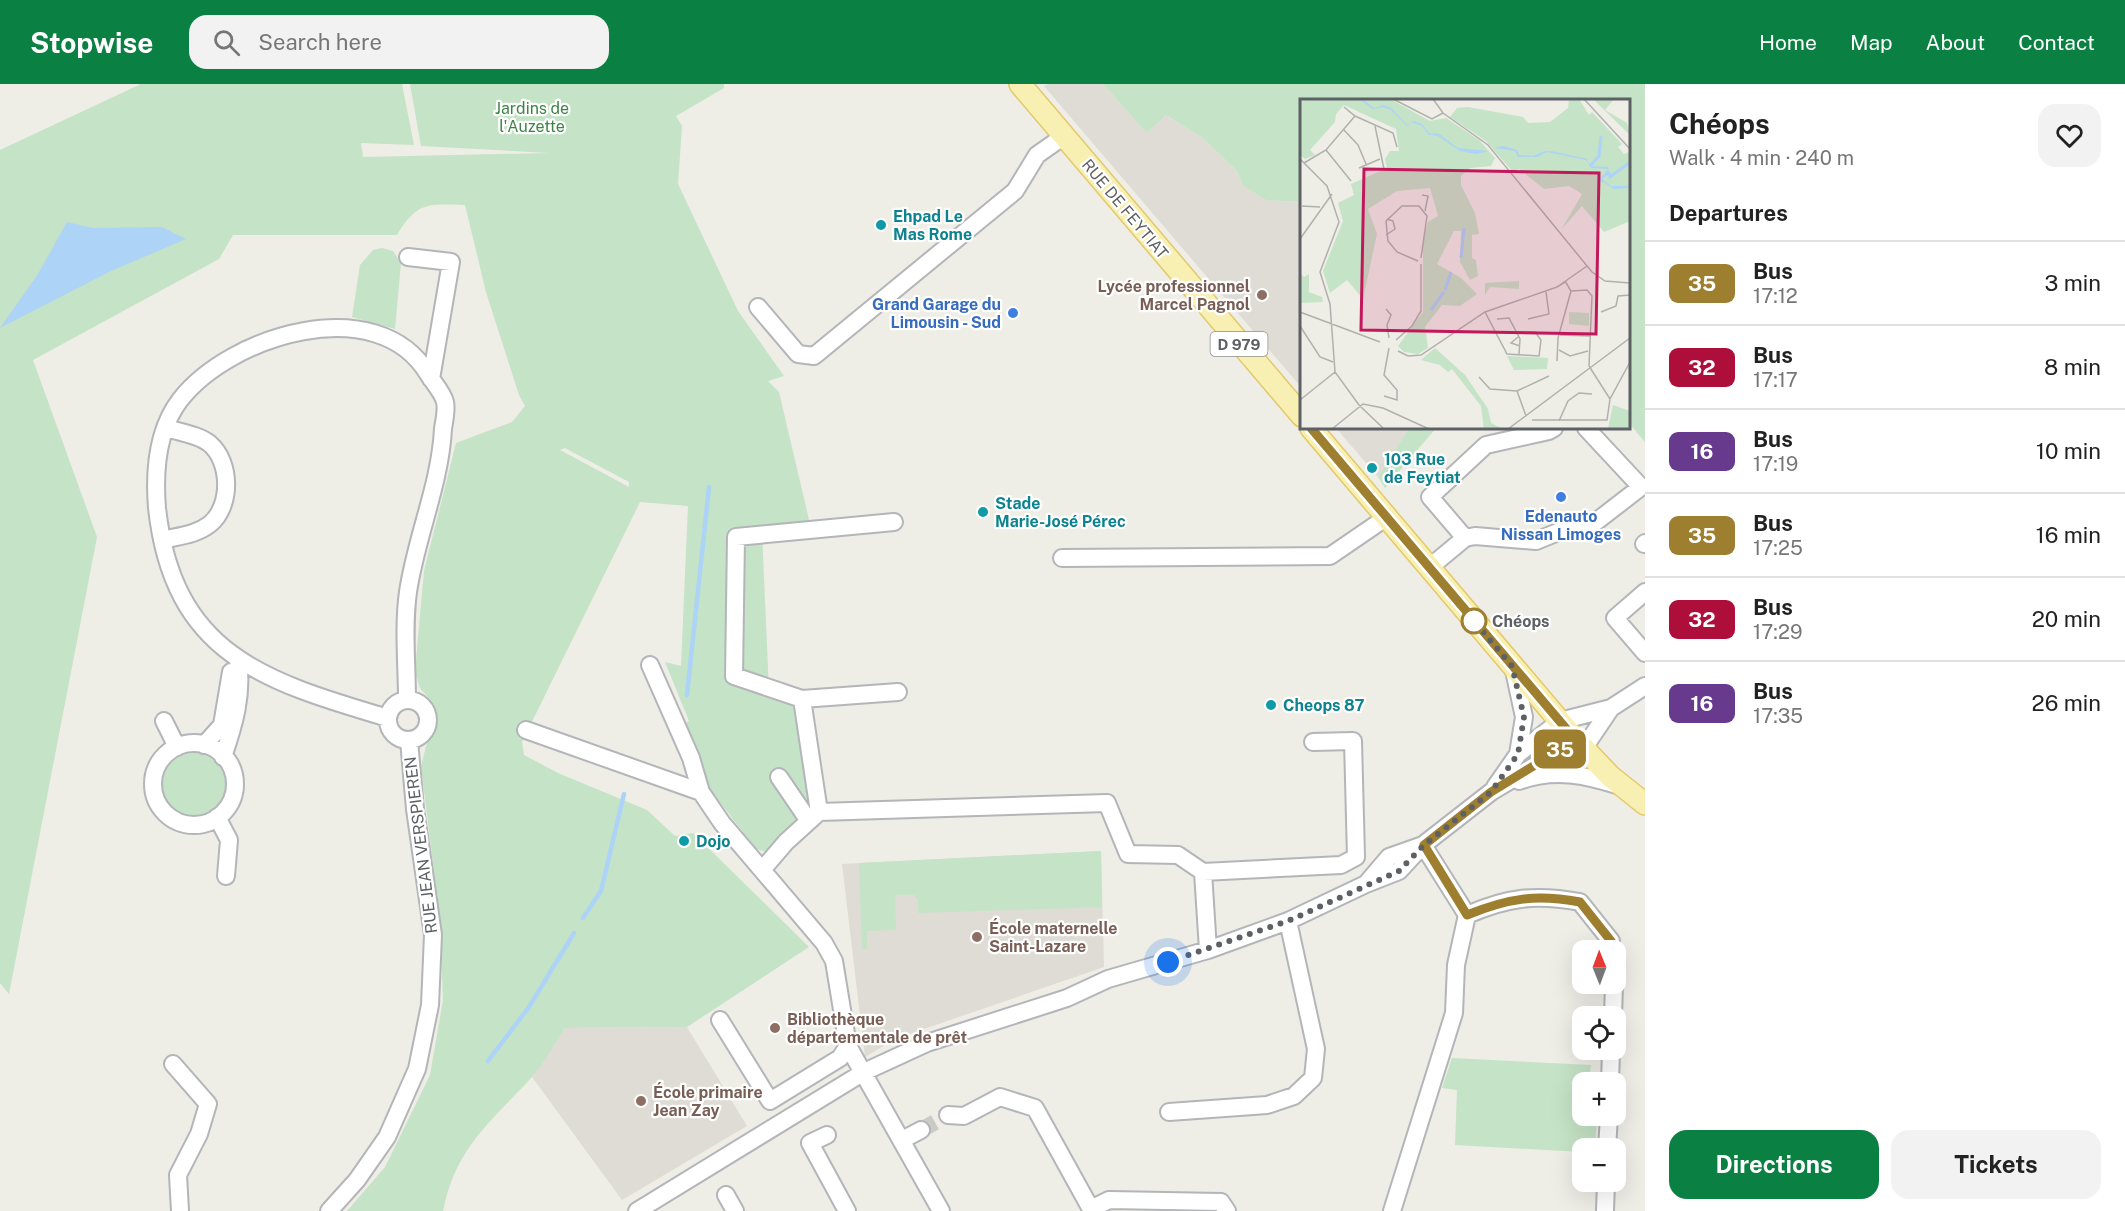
<!DOCTYPE html>
<meta charset="utf-8">
<style>
body{margin:0;font-family:"Public Sans",sans-serif;background:#f2f2f2;color:#222;height:100vh;display:flex;flex-direction:column;font-size:22px;white-space:nowrap}
*{box-sizing:border-box;margin:0}
p{font-size:20px;color:#767676}
.icon{flex:none;width:33px;height:33px;fill:none;stroke:currentColor;stroke-width:2;stroke-linecap:round;stroke-linejoin:round}
.map{position:relative;flex:1;overflow:hidden}
.sheet{display:flex;flex-direction:column;background:#fff;width:480px}
.sheet>*{flex:none}
.badge{padding:0 12px;border-radius:9px;font-size:21px;line-height:39px}
.needle{width:39px;rotate:359deg}
.controls{position:absolute;left:1572px;top:856px;display:grid;gap:12px}
.controls a{display:grid;place-items:center;width:54px;height:54px;border-radius:12px;background:#fff;box-shadow:0 6px 24px #0002;font-size:30px}
.you{position:absolute;width:30px;height:30px;margin:-15px;border:4px solid #fff;border-radius:50%;background:#1a73e8;box-shadow:0 0 0 9px #1a73e833}
.map>.badge{position:absolute;translate:-50% -50%;box-shadow:0 0 0 3px #fff}
h2{padding:0 24px;font-size:22px;line-height:54px}
.round{display:grid;place-items:center;flex:none;width:63px;height:63px;border-radius:18px;background:#f2f2f2}
.summary{display:flex;align-items:center;justify-content:space-between;height:102px;padding:0 24px}
h1{font-size:28px;font-weight:700;line-height:45px}
.action{display:flex;gap:12px;margin-top:auto;padding:12px 24px}
.action a{flex:1;height:69px;border-radius:18px;background:#0b8043;color:#fff;font-size:24px;font-weight:700;line-height:69px;text-align:center}
.action a+a{background:#f2f2f2;color:#222}
ul{padding:0;list-style:none}
li{display:flex;align-items:center;gap:18px;height:84px;padding:0 24px;border-top:2px solid #e0e0e0}
li div{flex:1}
li b{display:block;font-size:22px}
li em{font-style:normal}
li .badge{min-width:66px;font-weight:700;text-align:center}
header{display:flex;align-items:center;gap:36px;box-sizing:border-box;height:84px;padding:0 30px;background:#0b8043;color:#fff}
header strong{font-size:28px}
nav{display:flex;gap:33px;margin-inline-start:auto;font-size:21px}
.search{width:420px;height:54px;background:#f2f2f2;display:flex;align-items:center;gap:15px;box-sizing:border-box;padding:0 21px;border-radius:18px;color:#767676;font-size:22px}
main{display:flex;flex:1;min-height:0}
.map>svg:first-child{display:block}
.education{fill:#dedcd4}
.green{fill:#c5e3c6;fill-rule:evenodd}
.water{fill:#add3f7}
.lines{fill:none;stroke-linecap:round;stroke-linejoin:round}
.stream{stroke:#add3f7;stroke-width:4.5}
.minor-tunnel{stroke:#cacac6;stroke-width:16;stroke-dasharray:16 8;stroke-linecap:butt}
.minor-casing{stroke:#b3b5b9;stroke-width:20}
.major-casing{stroke:#e4c869;stroke-width:24}
.minor{stroke:#fff;stroke-width:16}
.major{stroke:#f7f0b2;stroke-width:21}
.line-casing{stroke:#fff;stroke-width:14}
.line{stroke:#9e7f30;stroke-width:9}
.walk{stroke:#5d6065;stroke-width:6;stroke-dasharray:0 10.8}
.culture-dot{fill:#0f9aa8;stroke:#fff;stroke-width:2}
.education-dot{fill:#8d6e63;stroke:#fff;stroke-width:2}
.shop-dot{fill:#3f7fe0;stroke:#fff;stroke-width:2}
.stop-dot{fill:#fff;stroke:#9e7f30;stroke-width:3}
.labels{text-anchor:middle;dominant-baseline:central;stroke-width:4.5;stroke-linejoin:round;paint-order:stroke}
.shield{fill:#fff;stroke:#8e9093;stroke-width:1.5}
.shield-label{font-size:15px;font-weight:bold;fill:#5d6065}
.park-label{font-size:16px;fill:#3e8345;stroke:#fff}
.street-label{font-size:16px;fill:#5d6065;stroke:#fff}
.culture-label{font-size:16px;font-weight:bold;fill:#0d838f;stroke:#fff;text-anchor:start}
.education-label{font-size:16px;font-weight:bold;fill:#785e54;stroke:#fff;text-anchor:start}
.shop-label{font-size:16px;font-weight:bold;fill:#366cbe;stroke:#fff;text-anchor:end}
.stop-label{font-size:16px;font-weight:bold;fill:#5d6065;stroke:#fff;text-anchor:start}
.inset-river{fill:none;stroke:#add3f7;stroke-width:3}
.inset-road{fill:none;stroke:#b0b1ae;stroke-width:1.5}
.view{fill:#c2185b;fill-opacity:0.15;stroke:#c2185b;stroke-width:3}
.inset-edge{fill:none;stroke:#5d6065;stroke-width:3}
</style>
<header>
<strong>Stopwise</strong>
<div class="search"><svg class="icon" aria-label="search" viewBox="0 0 24 24"><circle cx="10" cy="10" r="6"/><path d="M15 15l6 6"/></svg>Search here</div>
<nav><a>Home</a><a>Map</a><a>About</a><a>Contact</a></nav>
</header>
<main>
<div class="map">
<svg width="1645" height="1127" viewBox="0 0 1645 1127">
<rect width="100%" height="100%" fill="#eeede6"/>
<path class="education" d="M1048,0H1103L1147,49L1166,31L1203,54L1237,87L1243,102L1266,116L1301,118V303L1044,2Z
M1336,344H1409L1378,393Z
M1101,767L1104,883L895,955L865,973L842,780Z
M687,943L747,1042L622,1116L532,993L565,944Z"/>
<path class="green" d="M141,0H402L414,61L361,59L363,73L549,69L421,62L410,0H724V4L676,32L682,42L678,100L738,227L784,292L768,297L779,308L810,440L762,447L769,608L798,620L812,722L767,768L756,765L712,708L681,642L689,637L665,578L681,582L688,422L640,418L522,658L524,671L558,689L647,726L675,752L693,749L809,863L687,943L565,944C554,960 544,980 531,994C489,1040 456,1063 443,1127H347L385,1083L430,991L443,916L440,836L421,683L426,662L437,637L431,617L420,604L415,587L424,487L456,359L512,338L525,322L519,311L486,208L465,121C429,120 417,117 397,151H233L219,175L33,276L97,453L9,910L0,899V66ZM565,364L629,398V403L560,366Z
M1103,0H1645V358L1628,338V16H1302L1301,118L1266,116L1243,102L1237,87L1203,54L1166,31L1147,49Z
M382,164L393,167L401,179L395,245L352,233L360,181L373,166Z
M1409,344H1436L1385,404L1378,393Z
M162 701a32 32 0 1 1 64 0a32 32 0 1 1-64 0Z
M1101,767L1102,823L918,829V816L914,811H895L896,846L867,847V865H862L859,779Z
M1452,974L1591,981L1589,999H1582V1032H1597L1595,1065H1582V1068L1455,1061L1457,1006L1442,1004Z"/>
<path class="water" d="M67,138L93,144L162,143L186,155L111,187L0,244L38,190Z"/>
<g class="lines">
<path class="stream" d="M687,611L709,403
M583,834L601,807L624,710
M488,977L529,923L574,849"/>
<path class="minor-tunnel" d="M921,1046L948,1031"/>
<defs>
<path id="minor" d="M408,173L451,178L431,295
M758,223L798,270L814,272L1015,107L1037,71L1064,52
M894,438L736,453L734,592L802,615L898,608
M1465,454L1430,413L1486,361L1549,347L1554,344
M162,456C179,452 196,451 210,440C232,422 231,378 210,360C200,351 179,348 166,344
M1644,460L1645,459
M1062,474L1330,472L1387,433
M1430,483L1465,454L1475,452L1536,457L1558,448L1584,447L1641,403L1586,344
M1645,508L1615,534L1645,569
M650,581L691,674L701,708L722,739L762,786
M1513,582L1524,633L1518,670
M802,615L819,728
M388 636a20 20 0 1 1 40 0a20 20 0 1 1-40 0Z
M388,634C263,597 173,570 157,424C154,387 157,346 180,316C230,251 378,206 428,290C433,298 443,309 445,318C447,326 444,337 443,345C440,401 416,453 408,508C403,543 407,581 407,616
M164,637L177,663
M526,646L701,708
M153 700a41 41 0 1 1 82 0a41 41 0 1 1-82 0Z
M204,661L222,641L231,588
M1584,664L1611,624
M223,673C234,641 243,611 238,577
M779,693L809,737
M1519,697C1554,684 1586,691 1620,702
M1495,703L1518,670L1560,637L1611,624L1645,602
M217,733L229,756L226,792
M1423,761L1389,773L1366,800L1399,787L1423,761L1491,708L1553,671L1574,654
M1203,788L1208,866
M1467,831C1508,813 1536,810 1580,818L1611,857L1612,867
M1613,933L1614,900
M720,936L770,1017L840,974L848,962
M173,980L208,1020L199,1050L178,1091L180,1127
M1610,999L1611,966
M1169,1028L1267,1021L1294,1012L1313,994L1316,965L1288,837
M948,1031L964,1032L1000,1013L1035,1024L1092,1127
M827,1051L810,1059L847,1127
M902,1056L921,1046
M1607,1065L1609,1032
M726,1111L735,1127
M1091,1125L1109,1116L1221,1118L1227,1127
M329,1127L357,1096L387,1053L417,985L430,921L433,851L415,725L409,656
M637,1127L864,988L927,959L1067,914L1108,895L1208,866L1288,837L1366,800
M941,1127L848,962L834,877L824,859L762,786L786,758L819,728L1107,719L1128,770L1178,771L1203,788L1341,781L1356,773L1353,657L1313,658
M1392,1127L1454,929L1456,881L1467,831L1423,761
M1605,1127L1606,1098"/>
<path id="major" d="M1020,0L1302,332
M1311,344L1574,654L1610,692L1645,720"/>
</defs>
<use href="#minor" class="minor-casing"/>
<use href="#major" class="major-casing"/>
<use href="#minor" class="minor"/>
<use href="#major" class="major"/>
</g>
<g class="lines">
<defs>
<path id="line" d="M1311,344L1574,654L1553,670L1491,708L1424,761L1467,831C1509,814 1536,810 1580,818L1611,857L1612,867"/>
</defs>
<use href="#line" class="line-casing"/>
<use href="#line" class="line"/>
<path class="walk" d="M1168,878L1288,837L1399,787L1424,761L1491,708L1518,670L1524,633L1512,582L1474,537"/>
</g>
<g class="culture-dot">
<circle cx="881" cy="141" r="6"/>
<circle cx="1372" cy="384" r="6"/>
<circle cx="983" cy="428" r="6"/>
<circle cx="1271" cy="621" r="6"/>
<circle cx="684" cy="757" r="6"/>
</g>
<g class="education-dot">
<circle cx="1262" cy="211" r="6"/>
<circle cx="977" cy="853" r="6"/>
<circle cx="775" cy="944" r="6"/>
<circle cx="641" cy="1017" r="6"/>
</g>
<g class="shop-dot">
<circle cx="1013" cy="229" r="6"/>
<circle cx="1561" cy="413" r="6"/>
</g>
<circle class="stop-dot" cx="1474" cy="537" r="12"/>
<g class="labels">
<rect class="shield" x="1210.5" y="248" width="57" height="24" rx="4.5"/>
<g class="shield-label">
<text x="1239" y="260">D 979</text>
</g>
<g class="park-label">
<text x="532" y="24">Jardins de<tspan x="532" dy="18">l'Auzette</tspan></text>
</g>
<g class="street-label">
<text transform="translate(1125 125) rotate(50)">RUE DE FEYTIAT</text>
<text transform="translate(421 761) rotate(-97)">RUE JEAN VERSPIEREN</text>
</g>
<g class="culture-label">
<text x="893" y="132">Ehpad Le<tspan x="893" dy="18">Mas Rome</tspan></text>
<text x="1384" y="375">103 Rue<tspan x="1384" dy="18">de Feytiat</tspan></text>
<text x="995" y="419">Stade<tspan x="995" dy="18">Marie-José Pérec</tspan></text>
<text x="1283" y="621">Cheops 87</text>
<text x="696" y="757">Dojo</text>
</g>
<g class="education-label">
<text x="1250" y="202" text-anchor="end">Lycée professionnel<tspan x="1250" dy="18">Marcel Pagnol</tspan></text>
<text x="989" y="844">École maternelle<tspan x="989" dy="18">Saint-Lazare</tspan></text>
<text x="787" y="935">Bibliothèque<tspan x="787" dy="18">départementale de prêt</tspan></text>
<text x="653" y="1008">École primaire<tspan x="653" dy="18">Jean Zay</tspan></text>
</g>
<g class="shop-label">
<text x="1001" y="220">Grand Garage du<tspan x="1001" dy="18">Limousin - Sud</tspan></text>
<text x="1561" y="432" text-anchor="middle">Edenauto<tspan x="1561" dy="18">Nissan Limoges</tspan></text>
</g>
<g class="stop-label">
<text x="1492" y="537">Chéops</text>
</g>
</g>
<g transform="translate(1300 15)">
<rect width="330" height="330" fill="#eeede6"/>
<path d="M16,0H90L130,22L146,19L179,41L195,59L191,67L170,69L161,77V86L175,114L179,135L172,136V159L176,161L178,177L170,181L160,163L161,132H154L137,165L161,179L177,195L160,207L142,206L125,228L128,249L118,255L104,253L98,247L123,213V141L128,123L138,117L130,89L97,92L68,110L77,135L63,200L47,181L30,194L23,172L43,122L38,104L54,96L51,85L87,69L85,60L90,52H99L96,30L44,6L36,15L35,23L10,51L15,56L5,60L0,56V2ZM269,0H279L289,16L292,13L322,45L318,48L324,55L330,53V122L304,133L282,107L261,131L282,95L269,87L244,90L219,70L213,73L186,42L150,18L157,9L168,8L223,18L228,24L250,23L268,9ZM293,0H314L305,11L327,24L330,36ZM0,174L4,178L9,175V193L22,198L23,203L0,204ZM219,182V190L190,188L185,196V184ZM269,213L289,214V227L269,225ZM135,249L165,276L188,310L191,324L201,329L184,330L181,307L152,270L148,273L140,266L121,261ZM207,257L248,259L247,270L214,271ZM313,306L330,312V330H308Z" fill="#c5e3c6"/>
<path d="M59,0L65,2L74,9L84,6L91,9L107,26L114,22L122,25L130,35L138,34L158,49L189,52L176,55L160,52L138,37L129,36L122,27L112,23L107,27L91,11L83,8L73,10ZM203,47L217,51L219,56L233,57L245,52H251L287,60L290,67L308,68L309,75L302,80L311,87H330V89L314,90L306,85L299,81L308,70L291,69L286,61L247,53L237,58H218L215,52L194,49Z" fill="#add3f7"/>
<path class="inset-river" d="M290,67L299,57L301,37M309,73L310,78L329,64M161,159L164,129M145,191L151,173M131,211L144,193"/>
<path class="inset-road" d="M93,0L132,20L143,14M133,0L143,14L188,46L292,173L305,182L330,184M284,0L330,50M44,8L55,17L93,34L97,48M75,27L84,70M44,31L58,46L66,65M26,51L51,82M0,60L27,87L39,123L20,173L30,205L35,273L59,306L84,330M4,64L26,51L55,17M59,69L80,60M122,96L128,97L125,112M2,107L20,108M86,136L95,130L93,122L87,120M0,140L32,95M118,162L97,153L88,142L86,122L102,107H119L127,117L121,159M265,183L257,188L287,167M271,192L287,191L292,197L289,267M86,210L91,216L87,226L89,239M0,213L80,243M185,213L207,255L239,257L241,241L235,233H217M301,213L316,207L318,197L330,196M197,220L209,219L220,240L219,255M228,220L249,215L246,193M0,227L20,258L33,263M260,236L290,237M218,238L211,244L220,247M96,241L112,227L121,212V165M259,251L270,257L288,252M98,252L108,257L121,256L185,213L257,188M257,262L258,239L271,192L265,182M289,267L310,300M179,278L190,290L217,292M84,297L97,301V291L84,276L89,249M0,301L35,273M226,317L217,292L249,277M232,321H307L310,300L330,263M259,322L268,302L279,294L292,295M32,330L63,305L83,309L129,330M208,330L330,239"/>
<path class="view" d="M64,70L299,74L296,235L61,231Z"/>
<rect width="330" height="330" class="inset-edge"/>
</g>
</svg>
<div class="controls">
<a><svg class="needle" viewBox="-14 -14 28 28"><path d="M0-13l5 13h-10z" fill="#e53935"/><path d="M0 13l5-13h-10z" fill="#767676"/></svg></a>
<a><svg class="icon" aria-label="locate" viewBox="0 0 24 24"><circle cx="12" cy="12" r="6"/><path d="M12 2v4M12 18v4M2 12h4M18 12h4"/></svg></a>
<a>+</a>
<a>−</a>
</div>
<div class="you" style="left:1168px;top:878px"></div>
<b class="badge" style="left:1560px;top:665px;background:#9e7f30;color:#fff">35</b>
</div>
<section class="sheet">
<div class="summary"><div><h1>Chéops</h1><p>Walk · 4 min · 240 m</p></div><a class="round"><svg class="icon" aria-label="heart" viewBox="0 0 24 24"><path d="M12 20l-8-8c-3-5 5-10 8-4 3-6 11-1 8 4z"/></svg></a></div>
<h2>Departures</h2>
<ul>
<li><span class="badge" style="background:#9e7f30;color:#fff">35</span><div><b>Bus</b><p>17:12</p></div><em>3 min</em></li>
<li><span class="badge" style="background:#ad0e3a;color:#fff">32</span><div><b>Bus</b><p>17:17</p></div><em>8 min</em></li>
<li><span class="badge" style="background:#673a8e;color:#fff">16</span><div><b>Bus</b><p>17:19</p></div><em>10 min</em></li>
<li><span class="badge" style="background:#9e7f30;color:#fff">35</span><div><b>Bus</b><p>17:25</p></div><em>16 min</em></li>
<li><span class="badge" style="background:#ad0e3a;color:#fff">32</span><div><b>Bus</b><p>17:29</p></div><em>20 min</em></li>
<li><span class="badge" style="background:#673a8e;color:#fff">16</span><div><b>Bus</b><p>17:35</p></div><em>26 min</em></li>
</ul>
<div class="action"><a>Directions</a><a>Tickets</a></div>
</section>
</main>
